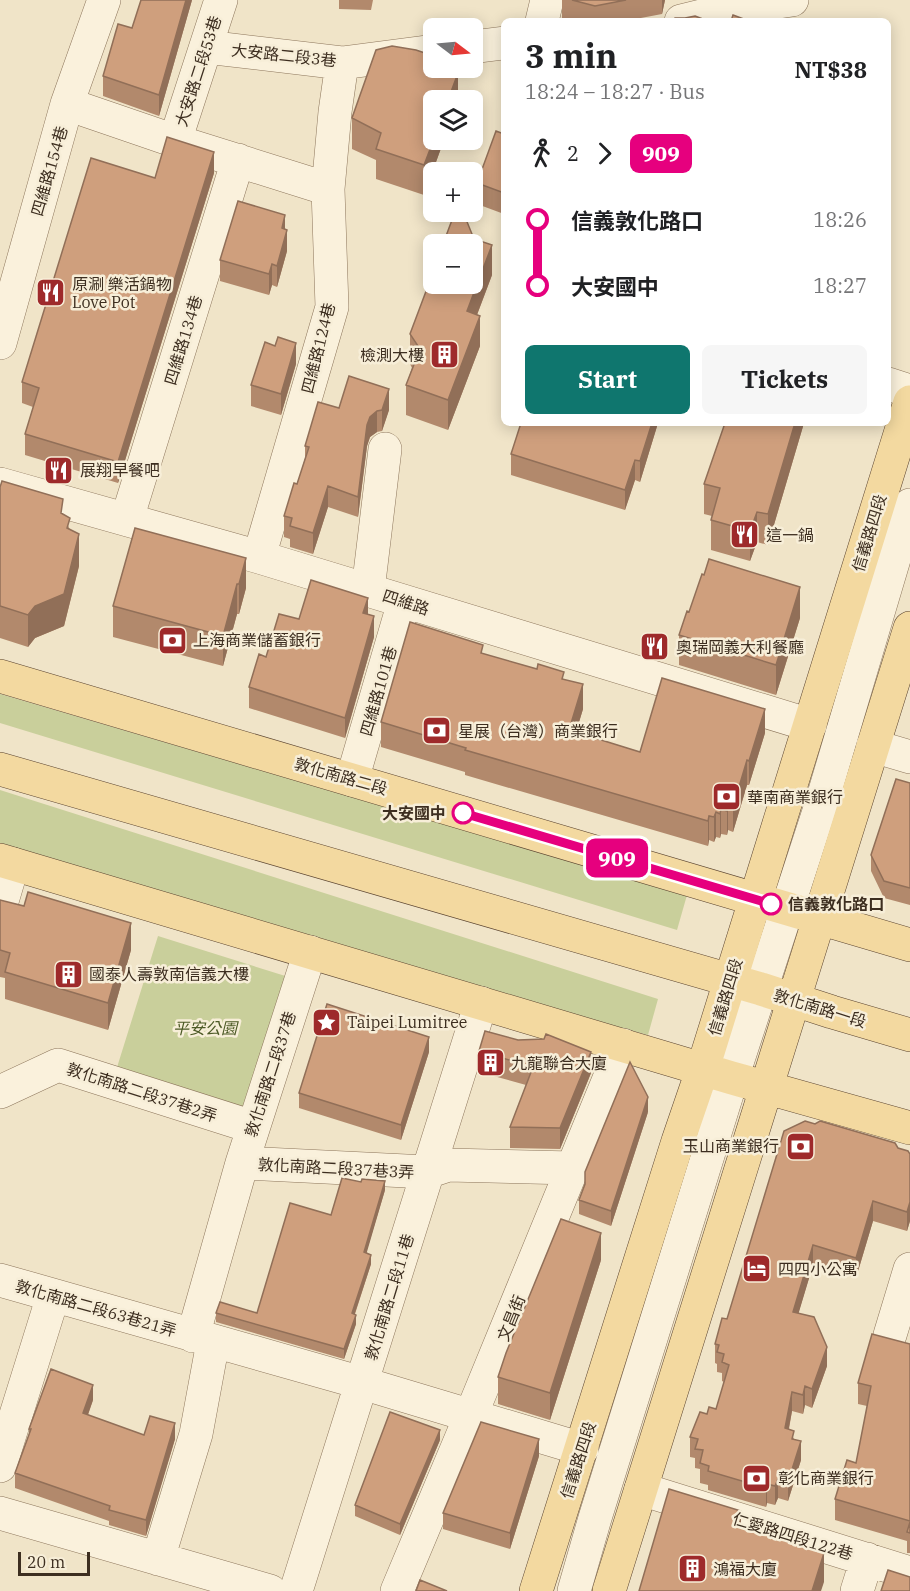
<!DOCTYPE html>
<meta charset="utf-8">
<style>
body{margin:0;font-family:"IBM Plex Serif","Noto Sans TC",serif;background:#f6f6f6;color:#202124;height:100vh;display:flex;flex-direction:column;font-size:22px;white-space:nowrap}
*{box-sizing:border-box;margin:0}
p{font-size:20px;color:#757577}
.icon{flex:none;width:33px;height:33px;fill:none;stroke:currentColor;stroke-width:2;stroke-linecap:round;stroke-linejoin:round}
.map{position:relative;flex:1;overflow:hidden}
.side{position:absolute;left:501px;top:18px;width:390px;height:408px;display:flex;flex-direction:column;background:#fff;border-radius:9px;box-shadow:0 3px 15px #0003}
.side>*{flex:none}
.badge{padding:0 12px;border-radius:9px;font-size:21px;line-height:39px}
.needle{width:39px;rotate:106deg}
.buttons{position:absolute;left:423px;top:18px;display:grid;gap:12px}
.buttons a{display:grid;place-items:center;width:60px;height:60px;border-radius:9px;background:#fff;box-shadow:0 3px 15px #0003;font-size:30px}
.scale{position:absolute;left:18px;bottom:15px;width:72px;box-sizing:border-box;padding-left:6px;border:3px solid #3d2e20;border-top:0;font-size:16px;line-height:21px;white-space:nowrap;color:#3d2e20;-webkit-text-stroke:4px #f7eed8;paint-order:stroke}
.map>.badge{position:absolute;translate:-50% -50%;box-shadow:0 0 0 3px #fff}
.legs{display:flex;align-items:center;gap:9px;height:66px;padding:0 24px;font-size:20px}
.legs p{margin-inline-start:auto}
.overview{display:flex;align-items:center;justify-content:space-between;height:102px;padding:0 24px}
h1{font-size:33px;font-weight:700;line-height:45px}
.button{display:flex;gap:12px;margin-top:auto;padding:12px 24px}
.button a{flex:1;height:69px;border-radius:9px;background:#0f766e;color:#fff;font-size:24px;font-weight:700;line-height:69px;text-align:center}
.button a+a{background:#f6f6f6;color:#202124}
ul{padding:0 24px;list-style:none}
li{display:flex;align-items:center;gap:21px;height:66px;font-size:22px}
li i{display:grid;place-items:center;width:9px;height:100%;margin:0 8px;background:currentColor}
li i::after{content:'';width:15px;height:15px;margin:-8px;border:4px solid;border-radius:50%;background:#fff}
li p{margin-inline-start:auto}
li:first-child i{background:linear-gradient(#0000 50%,currentColor 0)}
li:last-child i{background:linear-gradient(currentColor 50%,#0000 0)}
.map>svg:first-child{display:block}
.green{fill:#c9cf9b}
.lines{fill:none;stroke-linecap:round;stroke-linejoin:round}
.minor-casing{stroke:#8d765c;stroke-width:34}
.major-casing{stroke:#5b4430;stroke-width:34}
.minor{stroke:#faf1dc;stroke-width:33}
.major{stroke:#f3d9a0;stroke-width:33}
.wall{fill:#b2896c}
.shaded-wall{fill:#916f58}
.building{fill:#cf9f7d;stroke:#916f58;stroke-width:1.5}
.line-1-casing{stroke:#fff;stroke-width:14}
.line-1{stroke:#e6007e;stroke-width:9}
.stop-1-dot{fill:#fff;stroke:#e6007e;stroke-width:3}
.labels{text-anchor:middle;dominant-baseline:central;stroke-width:5;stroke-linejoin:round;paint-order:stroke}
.street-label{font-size:16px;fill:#3d2e20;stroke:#f7eed8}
.poi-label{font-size:16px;fill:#3d2e20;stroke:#f7eed8;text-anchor:start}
.stop-label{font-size:16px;font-weight:bold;fill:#3d2e20;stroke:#f7eed8;text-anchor:end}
.park-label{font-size:16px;font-style:italic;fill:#4d5a26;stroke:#f7eed8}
</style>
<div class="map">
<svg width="910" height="1591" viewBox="0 0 910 1591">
<rect width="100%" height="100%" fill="#f0e4c8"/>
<path class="green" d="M0,694L687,895L677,930L0,723Z
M0,790L658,999L648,1035L473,989L0,847Z
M158,936L295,979L251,1120L114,1077Z"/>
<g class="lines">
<defs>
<path id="minor" d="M542,21L547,0
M681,21L730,9L792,0
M206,47L342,63L434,51
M472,47L504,43
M67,104L175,141L328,189
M175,141L221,0
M0,343L67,104L104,0
M888,384L910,391
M0,484L259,557L810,725
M127,519L238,160
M259,557L332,307L328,189L335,112L342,63
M368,590L385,449
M873,746L910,757
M352,780L404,602
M0,908L13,864
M0,1092L58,1065L253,1127
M242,1163L427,1172L448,1165L573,1168
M0,1280L362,1383L582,1449
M890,1335L910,1269
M193,1336L242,1163L310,952
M0,1466L53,1296
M641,1489L910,1573
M0,1513L270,1591
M158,1559L196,1434L213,1342
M296,1591L481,1003
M397,1591L471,1415L623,1045
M574,1591L595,1518L732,1078L820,808L910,505
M857,1591L867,1559"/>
<path id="major" d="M0,676L910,945
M0,769L761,989L832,1012L910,1035
M0,860L732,1078L910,1128
M536,1591L678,1141L703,1068L910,402
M609,1591L910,628"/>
</defs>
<use href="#minor" class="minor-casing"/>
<use href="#major" class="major-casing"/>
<use href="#minor" class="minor"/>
<use href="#major" class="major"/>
</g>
<path class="wall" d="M192,0L159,116L103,96V76L132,28Z
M339,0H373L371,10L339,9Z
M562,0H665L662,14L625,21H573L562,18Z
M458,100L434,140H444L424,195L376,179V160L352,149V118Z
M504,134V214L477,204V183Z
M214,173L118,483L25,455V434L33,407L22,403V382L155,178Z
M285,230L287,251L277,287L272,285L269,295L220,281V260Z
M474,239L492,275L477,315L480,346L448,430L406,415V385L412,368L410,364V334Z
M296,364L281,415L251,406V385Z
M339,408L389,410L382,431L377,432L370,437L367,446L358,517L328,507L313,554L290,547V539L284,537V516L297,484L305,460V446Z
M658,423L640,482L635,480L625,510L511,475V454Z
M725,423H804L768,545L757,542L750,561L711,550V520L712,516L704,514V484Z
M0,487L63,514L70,530L79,566L64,626L35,638L28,647L0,638Z
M135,528L246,588L239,614H237L223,666L113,637V606Z
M368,614L374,637L345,738L249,708V687L266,657L299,619Z
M800,618L776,695L679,665V635Z
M483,654L564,679L583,709L576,732L640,752L765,733L749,785H747L733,832L728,830L727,835L721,834L720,838L716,837L714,842L709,840L708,846L465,775V772L381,747V722Z
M910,783V905L884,898L871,871V855Z
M0,900L131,950L108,1030L5,999V978L0,977Z
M544,1039L591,1073L560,1149L510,1148V1127L526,1085L479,1072V1051L518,1040Z
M429,1052L401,1140L299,1108V1093Z
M648,1112L611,1226L579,1214V1200Z
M898,1148L910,1154V1221L907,1231L873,1221L856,1278L813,1265L798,1314L827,1366L812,1408L805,1405L803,1414L792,1411L789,1429L794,1439L801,1460L788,1501L778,1498L775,1505L767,1503L766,1507L708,1490V1485L700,1483V1469L695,1468V1458L690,1457V1437L707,1414L716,1409L724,1382L722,1381V1373L717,1372V1364L715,1363V1344L727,1319Z
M385,1190L366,1253L371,1264L355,1314L356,1324L344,1359L216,1322V1313H257L331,1215Z
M601,1260L550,1420L498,1404V1377Z
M910,1344V1553H907V1541L835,1520V1499L856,1463L867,1406L858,1404V1383Z
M93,1400L88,1415L144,1435L175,1439L146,1536L109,1525V1521L15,1488V1473L29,1436V1429Z
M440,1440L400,1535L355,1516V1505Z
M539,1456L510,1549L443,1529V1513Z"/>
<path class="shaded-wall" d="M186,0H192L159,116V95Z
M662,0H665L662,14Z
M458,73V100H448Z
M434,139L444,140L424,195V165Z
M214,152V173L118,483V462Z
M285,215V235L287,230V251L277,287V266L282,228Z
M492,245V275L467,341V311Z
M272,264V285L269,295V274Z
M480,316V346L448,430V400Z
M296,343V364L281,415V394Z
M389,389V410L382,431V410Z
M377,411V432L370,437L367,446L358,517V497L367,425L370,417Z
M652,423H658L640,482V461Z
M795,423H804L768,545V514Z
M635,460V480L625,510V490Z
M328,486V507L313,554V533Z
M757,512V542L750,561V531Z
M79,534V566L64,626L35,638L28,647V615Z
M246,558V588L239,614V584Z
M237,584V614L223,666V636Z
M800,587V618L776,695V665Z
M368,598V619L363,613Z
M374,616V637L345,738V718Z
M583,684V709L569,755V730Z
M765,709V733L749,785V761Z
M747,760V785L733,832V807Z
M728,806V830L727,835V811Z
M721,809V834L720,838V814Z
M716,812V837L714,842V817Z
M709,816V840L708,846V821Z
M131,923V950L108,1030V1003Z
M429,1037V1052L401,1140V1125Z
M591,1052V1073L560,1149V1128Z
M648,1097V1112L611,1226V1211Z
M385,1181V1190L364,1262V1252Z
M873,1201V1221L856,1278V1258Z
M910,1202V1221L907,1231V1212Z
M601,1233V1260L550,1420V1393Z
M813,1245V1265L793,1332V1312Z
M371,1255V1264L352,1322V1313Z
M356,1315V1324L344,1359V1349Z
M827,1347V1366L812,1408V1389Z
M93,1385V1400L83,1428V1413Z
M805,1386V1405L803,1414V1395Z
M792,1392V1411L785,1448V1428Z
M175,1423V1439L146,1536V1520Z
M440,1430V1440L400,1535V1524Z
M539,1439V1456L510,1549V1533Z
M801,1441V1460L788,1501V1482Z
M778,1479V1498L775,1505V1486Z
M767,1484V1503L766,1507V1488Z
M741,1511V1540L737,1526Z
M824,1553V1582L821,1591H812Z"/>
<path class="building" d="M141,0H186L159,95L103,76L118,24L132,28Z
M572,0H626L595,6Z
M733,15L749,21H731Z
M695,16L708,21H674L675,18H685Z
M392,46L416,50L434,56V68H451L458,73L448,100H434V139L424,165L376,149L381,133L352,118L376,50Z
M496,131L504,134V193L477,183Z
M167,137L214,152L118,462L25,434L39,388L22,382L91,158L155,178Z
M238,201L285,215L282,228L287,230L277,266L272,264L269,274L220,260Z
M455,212H463L474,239L492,245L467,311L480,316L448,400L406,385L420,349L410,334L434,270V284H472V244H443Z
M278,337L296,343L281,394L251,385L265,342L275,346Z
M349,376L389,389L382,410L377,411L370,417L367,425L358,497L328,486L313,533L290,526L292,518L284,516L294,483L297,484L309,447L305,446L318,402L339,408Z
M521,423H652L640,461L635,460L625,490L511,454Z
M725,423H795L768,514L757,512L750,531L711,520L720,488L704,484Z
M2,481L63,499L61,513L70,518L67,528L79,534L64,594L35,606L28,615L0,606V487Z
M135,528L246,558L239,584H237L223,636L113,606Z
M709,559L800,587L776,665L679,635L687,611L689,612L702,574L704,575Z
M311,580L368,598L363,613L374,616L345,718L249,687L259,654L266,657L279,614L299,619Z
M410,622L483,645L481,653L537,669L538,664L564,672L562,679L583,684L569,730L640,752L662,678L765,709L749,761L747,760L733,807L728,806L727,811L721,809L720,814L716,812L714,817L709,816L708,821L465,750L466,748L381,722Z
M896,779L910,783V888L884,881L871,855Z
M28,892L131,923L108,1003L5,972L10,953L0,950V900L24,906Z
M327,1004L429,1037L401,1125L299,1093Z
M485,1031L518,1040L544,1039L546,1034L591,1052L560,1128L510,1127L533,1067L479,1051Z
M630,1062L648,1097L611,1211L579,1200L585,1184V1172Z
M805,1121L815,1124L820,1121L895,1143L898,1148L908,1151L910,1154V1202L907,1212L873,1201L856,1258L813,1245L793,1312L814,1317L827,1347L812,1389L805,1386L803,1395L792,1392L785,1428L794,1431L792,1439L801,1441L788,1482L778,1479L775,1486L767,1484L766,1488L708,1471L709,1466L700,1463L703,1450L695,1449L698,1439L690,1437L700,1412L707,1414L709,1407L716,1409L729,1365L722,1362L724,1354L717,1352L719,1345L715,1344L722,1318L727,1319L784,1131Z
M342,1178L361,1182L362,1179L385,1181L364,1252L371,1255L352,1313L356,1315L344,1349L216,1313L220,1302L257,1313L290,1203L331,1215Z
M561,1219L601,1233L550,1393L498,1377L506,1353Z
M872,1334L910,1344V1521L835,1499L847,1460L856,1463L871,1386L858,1383Z
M51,1369L93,1385L83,1413L144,1435L150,1416L175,1423L146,1520L109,1510L110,1506L15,1473L31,1429H29Z
M390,1412L440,1430L400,1524L355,1505Z
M481,1422L539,1439L510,1533L443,1513Z
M669,1489L741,1511L737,1526L824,1553L812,1591H639Z
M910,1522V1533L907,1532Z
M888,1570L910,1577V1591H881Z
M420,1580L447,1591H416Z"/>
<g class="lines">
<defs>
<path id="line-1" d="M463,813L771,904"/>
</defs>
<use href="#line-1" class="line-1-casing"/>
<use href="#line-1" class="line-1"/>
</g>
<defs>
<symbol id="restaurant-square" viewBox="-11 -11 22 22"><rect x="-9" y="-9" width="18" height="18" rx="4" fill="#9e2a2b" stroke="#f7eed8"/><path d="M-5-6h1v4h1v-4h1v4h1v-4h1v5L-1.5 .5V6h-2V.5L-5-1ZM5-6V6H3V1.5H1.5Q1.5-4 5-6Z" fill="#fff"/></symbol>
<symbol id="building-square" viewBox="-11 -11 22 22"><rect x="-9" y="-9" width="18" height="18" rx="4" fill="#9e2a2b" stroke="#f7eed8"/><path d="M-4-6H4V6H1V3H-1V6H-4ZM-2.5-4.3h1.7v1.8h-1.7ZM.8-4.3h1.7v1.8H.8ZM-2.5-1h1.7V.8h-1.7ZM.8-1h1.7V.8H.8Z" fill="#fff"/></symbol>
<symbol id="bank-square" viewBox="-11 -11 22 22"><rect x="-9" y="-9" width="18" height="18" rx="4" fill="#9e2a2b" stroke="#f7eed8"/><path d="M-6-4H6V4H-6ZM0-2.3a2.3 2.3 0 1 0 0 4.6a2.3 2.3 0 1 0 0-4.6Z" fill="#fff"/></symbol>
<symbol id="sight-square" viewBox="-11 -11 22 22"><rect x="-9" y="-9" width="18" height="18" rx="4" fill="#9e2a2b" stroke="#f7eed8"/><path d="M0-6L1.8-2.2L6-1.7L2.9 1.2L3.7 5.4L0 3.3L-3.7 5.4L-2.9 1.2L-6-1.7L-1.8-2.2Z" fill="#fff"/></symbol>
<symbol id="hotel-square" viewBox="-11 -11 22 22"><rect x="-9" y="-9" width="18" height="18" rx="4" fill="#9e2a2b" stroke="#f7eed8"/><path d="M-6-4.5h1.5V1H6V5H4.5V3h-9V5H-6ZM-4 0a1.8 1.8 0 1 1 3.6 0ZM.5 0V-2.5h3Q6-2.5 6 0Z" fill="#fff"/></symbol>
</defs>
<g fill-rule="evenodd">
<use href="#restaurant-square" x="34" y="276" width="33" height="33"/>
<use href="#building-square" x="428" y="338" width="33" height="33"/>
<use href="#restaurant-square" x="42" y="454" width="33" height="33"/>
<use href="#restaurant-square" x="728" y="518" width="33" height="33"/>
<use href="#bank-square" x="156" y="624" width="33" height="33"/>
<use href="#restaurant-square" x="638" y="630" width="33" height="33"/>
<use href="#bank-square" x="420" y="714" width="33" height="33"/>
<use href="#bank-square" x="710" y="780" width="33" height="33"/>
<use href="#building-square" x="52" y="958" width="33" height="33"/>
<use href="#sight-square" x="310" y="1006" width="33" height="33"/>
<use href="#building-square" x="474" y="1046" width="33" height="33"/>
<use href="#bank-square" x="784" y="1130" width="33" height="33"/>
<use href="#hotel-square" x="740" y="1252" width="33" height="33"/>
<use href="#bank-square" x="740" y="1462" width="33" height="33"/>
<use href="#building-square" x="676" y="1552" width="33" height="33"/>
</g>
<g class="stop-1-dot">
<circle cx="463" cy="813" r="10"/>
<circle cx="771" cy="904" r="10"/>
</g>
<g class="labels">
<g class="street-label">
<text transform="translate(284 55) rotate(6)">大安路二段3巷</text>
<text transform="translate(198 71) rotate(-72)">大安路二段53巷</text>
<text transform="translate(49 171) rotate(-74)">四維路154巷</text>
<text transform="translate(183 340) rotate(-73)">四維路134巷</text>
<text transform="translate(318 348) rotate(-76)">四維路124巷</text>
<text transform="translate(869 533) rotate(-73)">信義路四段</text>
<text transform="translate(406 602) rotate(18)">四維路</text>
<text transform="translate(378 691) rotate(-74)">四維路101巷</text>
<text transform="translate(341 776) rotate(16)">敦化南路二段</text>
<text transform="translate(725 997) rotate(-73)">信義路四段</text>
<text transform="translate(820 1008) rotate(17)">敦化南路一段</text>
<text transform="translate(270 1074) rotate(-72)">敦化南路二段37巷</text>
<text transform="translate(142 1092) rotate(18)">敦化南路二段37巷2弄</text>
<text transform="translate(336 1168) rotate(3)">敦化南路二段37巷3弄</text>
<text transform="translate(389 1297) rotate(-73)">敦化南路二段11巷</text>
<text transform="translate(96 1308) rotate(16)">敦化南路二段63巷21弄</text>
<text transform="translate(511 1318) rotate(-68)">文昌街</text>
<text transform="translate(578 1460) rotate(-72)">信義路四段</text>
<text transform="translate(793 1536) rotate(17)">仁愛路四段122巷</text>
</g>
<g class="poi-label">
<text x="72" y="284">原涮 樂活鍋物<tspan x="72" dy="18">Love Pot</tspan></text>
<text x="424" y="355" text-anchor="end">檢測大樓</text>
<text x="80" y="470">展翔早餐吧</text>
<text x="766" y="535">這一鍋</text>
<text x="193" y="640">上海商業儲蓄銀行</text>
<text x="676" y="647">奧瑞岡義大利餐廳</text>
<text x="458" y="731">星展（台灣）商業銀行</text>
<text x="747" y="797">華南商業銀行</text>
<text x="89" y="974">國泰人壽敦南信義大樓</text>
<text x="347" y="1022">Taipei Lumitree</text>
<text x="511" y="1063">九龍聯合大廈</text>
<text x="779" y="1146" text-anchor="end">玉山商業銀行</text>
<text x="778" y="1269">四四小公寓</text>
<text x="778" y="1478">彰化商業銀行</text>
<text x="713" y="1569">鴻福大廈</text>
</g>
<g class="stop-label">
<text x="446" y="813">大安國中</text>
<text x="788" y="904" text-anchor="start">信義敦化路口</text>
</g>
<g class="park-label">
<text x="205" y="1028">平安公園</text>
</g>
</g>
</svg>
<div class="buttons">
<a><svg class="needle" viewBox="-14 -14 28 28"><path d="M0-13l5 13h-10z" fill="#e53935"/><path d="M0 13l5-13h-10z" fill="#757577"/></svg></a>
<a><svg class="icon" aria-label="layers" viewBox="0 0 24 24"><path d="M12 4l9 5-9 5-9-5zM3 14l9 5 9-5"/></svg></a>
<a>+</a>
<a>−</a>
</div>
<div class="scale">20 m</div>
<b class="badge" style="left:617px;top:858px;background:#e6007e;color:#fff">909</b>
<section class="side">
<div class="overview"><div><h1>3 min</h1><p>18:24 – 18:27 · Bus</p></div><b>NT$38</b></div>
<div class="legs"><svg class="icon" aria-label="walk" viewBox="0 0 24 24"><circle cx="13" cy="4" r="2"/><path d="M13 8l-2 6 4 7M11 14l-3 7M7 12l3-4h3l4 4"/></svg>2<svg class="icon" aria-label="forward" viewBox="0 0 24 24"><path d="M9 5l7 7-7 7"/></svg><b class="badge" style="background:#e6007e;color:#fff">909</b></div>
<ul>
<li><i style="color:#e6007e"></i><b>信義敦化路口</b><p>18:26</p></li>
<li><i style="color:#e6007e"></i><b>大安國中</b><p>18:27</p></li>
</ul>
<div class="button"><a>Start</a><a>Tickets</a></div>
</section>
</div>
